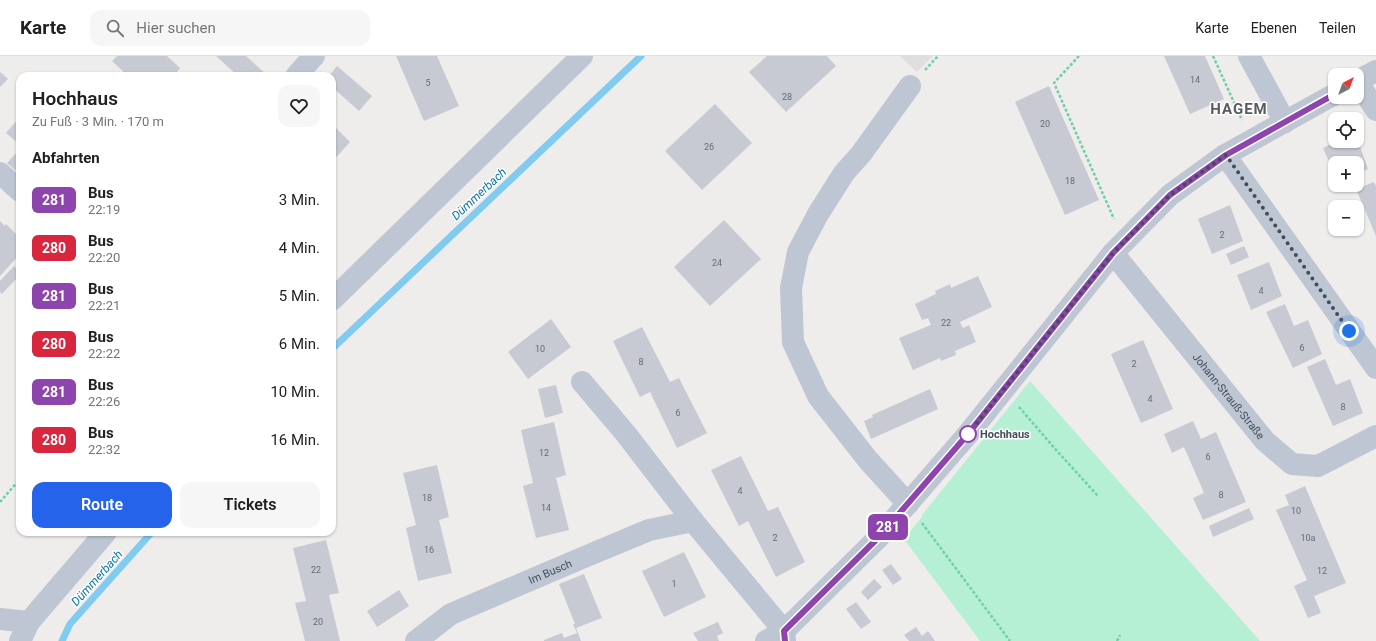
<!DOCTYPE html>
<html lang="de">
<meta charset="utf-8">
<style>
body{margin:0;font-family:Roboto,sans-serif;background:#f6f6f6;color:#202124;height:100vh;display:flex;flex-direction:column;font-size:15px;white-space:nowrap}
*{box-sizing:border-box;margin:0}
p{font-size:13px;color:#757577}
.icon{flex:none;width:22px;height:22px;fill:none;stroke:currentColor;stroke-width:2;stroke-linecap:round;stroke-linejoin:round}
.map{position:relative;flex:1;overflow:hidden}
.panel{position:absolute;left:16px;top:16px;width:320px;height:464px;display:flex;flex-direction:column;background:#fff;border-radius:12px;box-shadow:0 1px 3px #0004}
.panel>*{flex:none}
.badge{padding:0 8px;border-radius:6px;font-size:14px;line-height:26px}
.needle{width:26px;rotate:41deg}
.controls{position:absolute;left:1328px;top:12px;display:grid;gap:8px}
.controls a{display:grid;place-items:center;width:36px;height:36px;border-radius:8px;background:#fff;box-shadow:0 1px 3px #0004;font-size:20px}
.you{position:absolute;width:20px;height:20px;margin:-10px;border:3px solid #fff;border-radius:50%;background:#1a73e8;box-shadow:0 0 0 6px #1a73e833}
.map>.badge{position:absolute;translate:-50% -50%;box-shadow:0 0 0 2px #fff}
h2{padding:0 16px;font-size:15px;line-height:36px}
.round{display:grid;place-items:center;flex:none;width:42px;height:42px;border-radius:12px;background:#f6f6f6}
.summary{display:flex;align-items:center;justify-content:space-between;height:68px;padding:0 16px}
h1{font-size:19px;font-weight:600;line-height:30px}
.button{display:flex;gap:8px;margin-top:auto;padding:8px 16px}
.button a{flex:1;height:46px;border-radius:12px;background:#2563eb;color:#fff;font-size:16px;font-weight:600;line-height:46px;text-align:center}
.button a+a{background:#f6f6f6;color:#202124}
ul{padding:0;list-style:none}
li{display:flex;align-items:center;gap:12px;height:48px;padding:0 16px}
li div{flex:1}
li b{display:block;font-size:15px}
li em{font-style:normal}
li .badge{min-width:44px;font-weight:700;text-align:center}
header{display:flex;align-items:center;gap:24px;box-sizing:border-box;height:56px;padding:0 20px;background:#fff;border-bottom:1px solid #e0e0e0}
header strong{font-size:19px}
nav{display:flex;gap:22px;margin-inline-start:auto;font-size:14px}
.search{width:280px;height:36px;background:#f6f6f6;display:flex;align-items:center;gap:10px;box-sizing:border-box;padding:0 14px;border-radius:12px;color:#757577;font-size:15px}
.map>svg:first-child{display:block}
.education{fill:#e0ddde}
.green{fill:#b6f0d4}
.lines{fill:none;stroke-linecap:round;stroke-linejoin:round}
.stream{stroke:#81cbf0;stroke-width:7}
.building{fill:#c7cad2}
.path{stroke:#6dd0ab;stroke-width:2.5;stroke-dasharray:3 2;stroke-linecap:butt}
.minor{stroke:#bec6d3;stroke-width:22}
.line-casing{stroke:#fff;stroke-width:9}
.line{stroke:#8e44ad;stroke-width:6}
.walk{stroke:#434d5a;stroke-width:4;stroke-dasharray:0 7.2}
.stop-dot{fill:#fff;stroke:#8e44ad;stroke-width:2}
.labels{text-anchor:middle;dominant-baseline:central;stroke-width:3;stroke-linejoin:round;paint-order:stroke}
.number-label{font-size:9px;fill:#646c78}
.street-label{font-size:11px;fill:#434d5a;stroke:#fff}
.stop-label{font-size:11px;font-weight:bold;fill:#434d5a;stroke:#fff;text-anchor:start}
.water-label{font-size:12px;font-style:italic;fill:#0474ac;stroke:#fff}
.district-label{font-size:15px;font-weight:bold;letter-spacing:1px;fill:#585b61;stroke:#fff}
</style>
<header>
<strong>Karte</strong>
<div class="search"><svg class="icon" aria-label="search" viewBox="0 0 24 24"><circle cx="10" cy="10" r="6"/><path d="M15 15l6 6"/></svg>Hier suchen</div>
<nav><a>Karte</a><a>Ebenen</a><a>Teilen</a></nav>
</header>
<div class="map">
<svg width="1376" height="585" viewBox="0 0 1376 585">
<rect width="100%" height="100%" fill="#efecec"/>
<path class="education" d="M900,0H933L917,16Z"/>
<path class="green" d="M1030,325L1260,585H980L904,483L922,461V459Z"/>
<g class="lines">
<path class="stream" d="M332,293L641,0
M62,585L70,568L152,476"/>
</g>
<path class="building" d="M117,0H167L180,12L177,16L181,20H128L112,5Z
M216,0H246L268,20H238Z
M396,0H437L459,50L424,65Z
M767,0H827L836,10L786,56L749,16Z
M1164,0H1205L1224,43L1190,58Z
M337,10L372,40L359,55L332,31V20H329Z
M0,16L8,23L0,31Z
M1049,30L1099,144L1065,159L1015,46Z
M715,48L752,87L702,134L665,95Z
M20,61V89L6,77Z
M335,71L350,86L332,106V74Z
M1338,85H1358L1368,113L1357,118V107H1335V119L1323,92Z
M20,93V118L7,107Z
M1374,126L1376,130V180L1356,133Z
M1230,149L1243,185L1212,198L1198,163Z
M724,164L761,203L710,250L674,211Z
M0,165L5,170L6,168L20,182V198L0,220Z
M1244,190L1249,201L1231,209L1226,198Z
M1269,206L1282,240L1251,254L1237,219Z
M14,210L20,217V219L2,238L0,236V225Z
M978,220L992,251L960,266L963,272L969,269L976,286L955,295L956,299L941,305L940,302L913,314L899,282L931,269L928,262L922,264L915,248L936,238L935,235L950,228L951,232Z
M1285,248L1294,270L1308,264L1322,298L1293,312L1266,256Z
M551,263L571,291L528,323L508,296Z
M642,271L670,326L679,322L707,377L677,392L650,336L640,341L613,285Z
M1143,284L1173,353L1141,367L1111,298Z
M1325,303L1336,329L1350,323L1363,357L1333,370L1307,311Z
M556,329L563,357L545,362L538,333Z
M930,333L938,353L871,383L864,365L873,361L872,359Z
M1193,365L1201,383L1216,376L1246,446L1203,464L1193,442L1204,437L1184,391L1172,397L1164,378Z
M554,366L566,419L556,422L569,474L536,482L523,430L533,427L521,374Z
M741,400L768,455L778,451L805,506L776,521L748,465L739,470L711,414Z
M437,409L449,461L439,464L452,517L418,525L406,472L416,469L403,417Z
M1305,430L1346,527L1314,540L1321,557L1308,562L1294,530L1307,524L1276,454L1289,449L1285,439Z
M1249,452L1254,463L1213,481L1209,470Z
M326,484L339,537L329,539L340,585H305L295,547L306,545L293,492Z
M684,496L706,541L664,561L642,515Z
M891,508L902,523L893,529L882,514Z
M584,518L602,562L576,572L581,585H544V584L562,577L564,582L577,577L573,568H575L559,528Z
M874,523L882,531L868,544L861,536Z
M399,534L409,550L377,571L367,555Z
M856,546L871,566L861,573L846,553Z
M718,566L723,577L717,580L719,585H698L693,577Z
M916,571L922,580L928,575L935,585H909L904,579Z"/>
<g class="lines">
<path class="path" d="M1079,0L1054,27L1114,163
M1213,0L1242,64
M925,14L938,0
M1019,351L1057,395L1098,440
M0,446L20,423
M922,467L1010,585
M1117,585L1120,579"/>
<g class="minor">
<path d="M1249,0L1285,66"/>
<path d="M296,20L314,0"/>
<path d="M1357,25L1376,54"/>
<path d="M1357,25L1376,15"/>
<path d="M1225,99L1376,312"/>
<path d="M0,117L20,135"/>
<path id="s1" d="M1113,197L1265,385L1292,408L1318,410L1376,380"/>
<path d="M332,244L582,0"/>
<path d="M582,326L626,378L693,465L784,575L785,585"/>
<path d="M908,448L868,404L818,340L793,286L791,232L798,196L818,158L844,117L861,98L910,30"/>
<path d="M0,563L29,566"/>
<path d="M20,585L29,566L106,476"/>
<path id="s2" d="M416,585L451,558L582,502L649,474L693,465"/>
<path d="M766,585L784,575L878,482L968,378L1113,197L1170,139L1225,99L1335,38"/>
</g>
</g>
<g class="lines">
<defs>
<path id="line" d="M785,585L784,575L878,482L968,378L1113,197L1170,139L1226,99L1335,38"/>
</defs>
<use href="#line" class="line-casing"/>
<use href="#line" class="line"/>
<path class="walk" d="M968,378L1113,197L1170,139L1226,99L1349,275"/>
</g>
<circle class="stop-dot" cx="968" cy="378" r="8"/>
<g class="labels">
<g class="number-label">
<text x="1195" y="24">14</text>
<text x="428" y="27">5</text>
<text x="787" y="41">28</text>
<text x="1045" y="68">20</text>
<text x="709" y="91">26</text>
<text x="1070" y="125">18</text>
<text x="1222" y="179">2</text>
<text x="717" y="207">24</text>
<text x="1261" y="235">4</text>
<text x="946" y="267">22</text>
<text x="1302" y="292">6</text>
<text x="540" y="293">10</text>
<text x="641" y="306">8</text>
<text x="1134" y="308">2</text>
<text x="1150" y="343">4</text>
<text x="1343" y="351">8</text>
<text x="678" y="357">6</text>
<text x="544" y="397">12</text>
<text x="1208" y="401">6</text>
<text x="740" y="435">4</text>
<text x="1221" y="439">8</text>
<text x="427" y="442">18</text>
<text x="546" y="452">14</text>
<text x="1296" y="455">10</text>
<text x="775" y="482">2</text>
<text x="1308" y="482">10a</text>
<text x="429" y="494">16</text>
<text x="316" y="514">22</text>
<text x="1322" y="515">12</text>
<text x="674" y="528">1</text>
<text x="318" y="566">20</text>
</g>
<g class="street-label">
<text stroke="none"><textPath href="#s1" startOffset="184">Johann-Strauß-Straße</textPath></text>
<text stroke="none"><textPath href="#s2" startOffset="152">Im Busch</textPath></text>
</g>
<g class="stop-label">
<text x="980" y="378">Hochhaus</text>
</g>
<g class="water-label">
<text transform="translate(479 138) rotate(-43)">Dümmerbach</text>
<text transform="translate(97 522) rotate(-48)">Dümmerbach</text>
</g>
<g class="district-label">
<text x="1239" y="53">HAGEM</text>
</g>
</g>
</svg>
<div class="controls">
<a><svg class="needle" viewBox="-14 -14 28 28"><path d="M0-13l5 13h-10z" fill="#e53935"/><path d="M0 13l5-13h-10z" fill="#757577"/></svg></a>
<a><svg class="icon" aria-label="locate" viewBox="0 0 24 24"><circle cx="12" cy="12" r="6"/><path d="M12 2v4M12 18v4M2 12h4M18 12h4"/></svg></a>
<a>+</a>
<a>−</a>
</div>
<div class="you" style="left:1349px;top:275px"></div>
<b class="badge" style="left:888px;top:471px;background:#8e44ad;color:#fff">281</b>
<section class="panel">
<div class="summary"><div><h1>Hochhaus</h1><p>Zu Fuß · 3 Min. · 170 m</p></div><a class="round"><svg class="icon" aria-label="heart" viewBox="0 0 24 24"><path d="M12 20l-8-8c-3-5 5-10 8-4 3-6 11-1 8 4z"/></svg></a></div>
<h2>Abfahrten</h2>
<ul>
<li><span class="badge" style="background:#8e44ad;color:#fff">281</span><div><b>Bus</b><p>22:19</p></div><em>3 Min.</em></li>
<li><span class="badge" style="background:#d7263d;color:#fff">280</span><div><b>Bus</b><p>22:20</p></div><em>4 Min.</em></li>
<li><span class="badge" style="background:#8e44ad;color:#fff">281</span><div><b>Bus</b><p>22:21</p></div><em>5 Min.</em></li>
<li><span class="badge" style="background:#d7263d;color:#fff">280</span><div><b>Bus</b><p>22:22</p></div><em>6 Min.</em></li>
<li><span class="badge" style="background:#8e44ad;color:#fff">281</span><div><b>Bus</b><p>22:26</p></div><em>10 Min.</em></li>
<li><span class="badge" style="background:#d7263d;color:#fff">280</span><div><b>Bus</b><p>22:32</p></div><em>16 Min.</em></li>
</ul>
<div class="button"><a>Route</a><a>Tickets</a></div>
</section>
</div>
